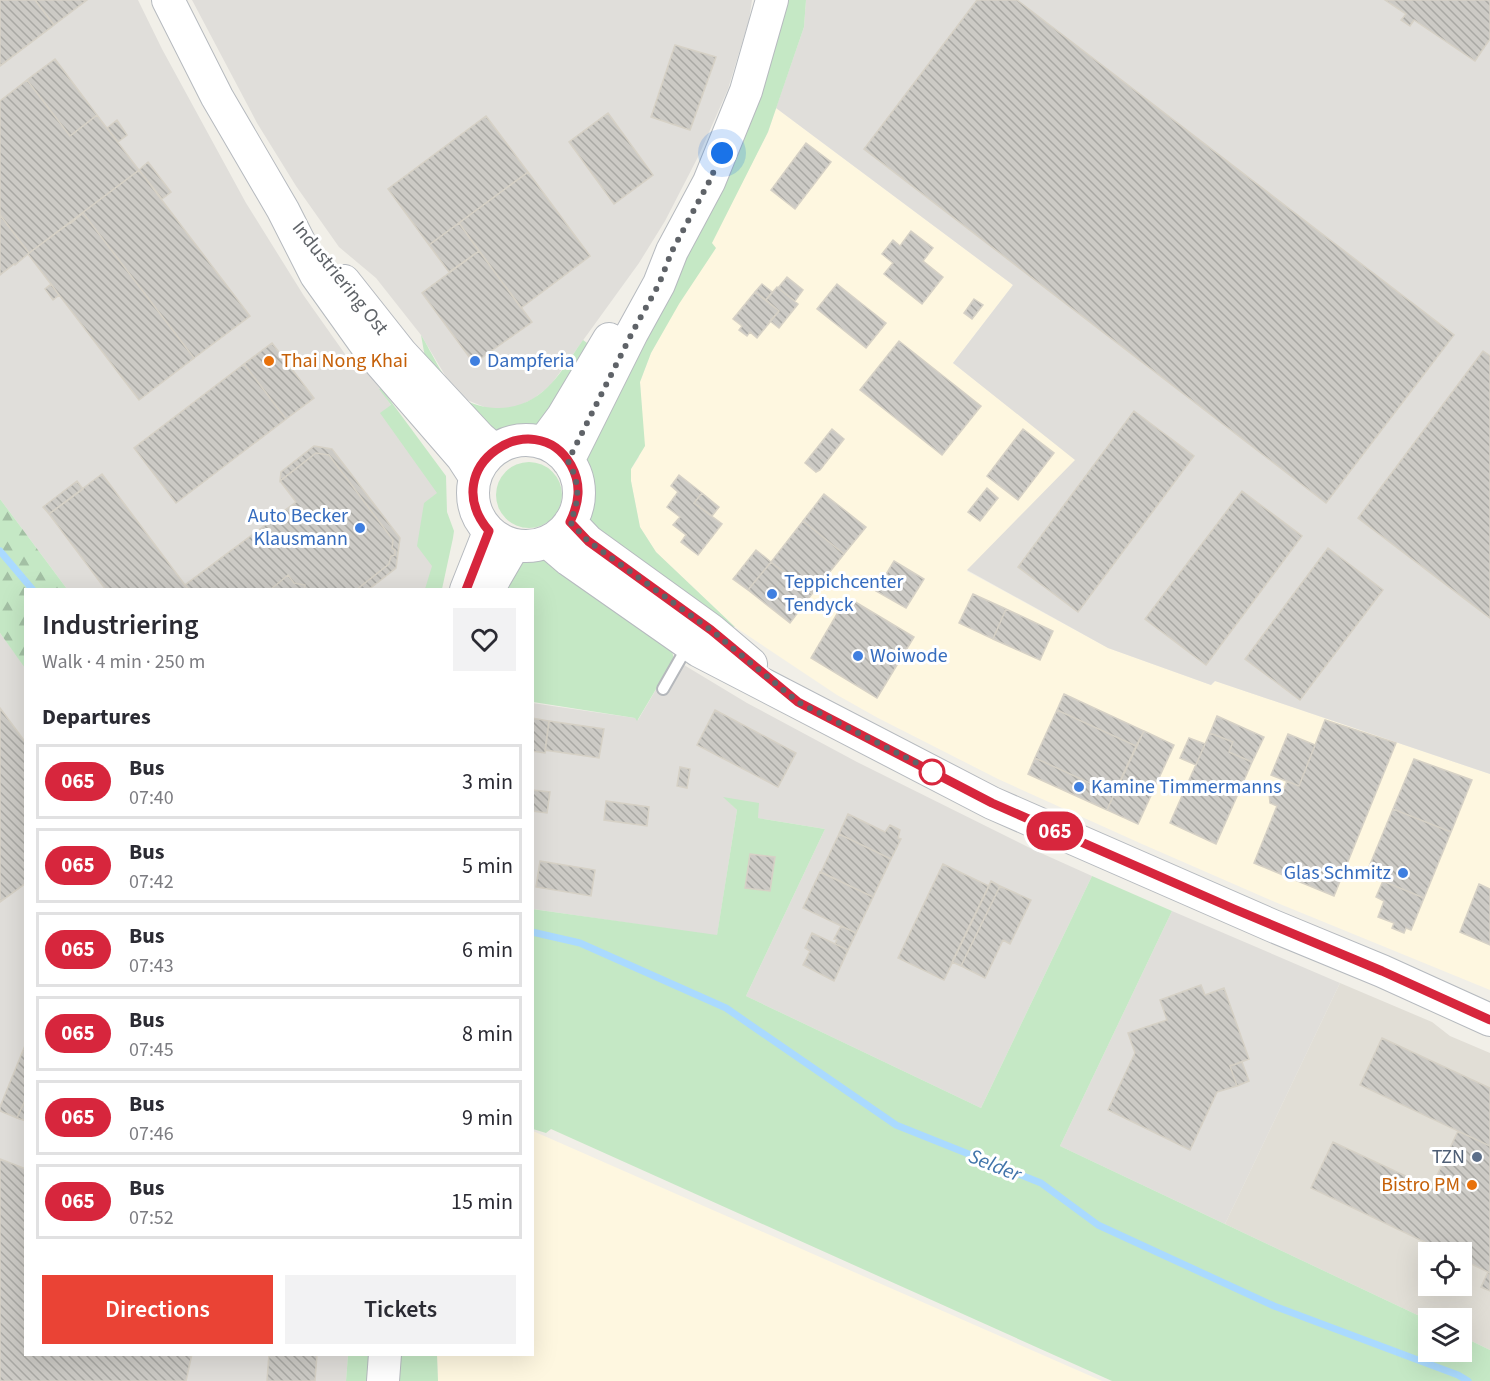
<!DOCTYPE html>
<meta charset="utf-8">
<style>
body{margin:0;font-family:"Source Sans 3",sans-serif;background:#f2f2f3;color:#2b2b33;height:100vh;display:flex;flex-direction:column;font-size:22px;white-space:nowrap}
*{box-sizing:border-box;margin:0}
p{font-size:20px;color:#7c7c81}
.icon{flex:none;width:33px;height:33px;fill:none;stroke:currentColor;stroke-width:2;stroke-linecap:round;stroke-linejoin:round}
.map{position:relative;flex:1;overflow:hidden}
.side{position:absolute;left:24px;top:588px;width:510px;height:768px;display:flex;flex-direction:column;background:#fff;border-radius:0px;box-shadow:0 6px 24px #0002}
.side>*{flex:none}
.badge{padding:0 12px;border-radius:20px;font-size:21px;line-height:39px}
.tools{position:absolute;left:1418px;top:1242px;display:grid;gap:12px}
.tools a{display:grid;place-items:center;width:54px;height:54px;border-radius:0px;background:#fff;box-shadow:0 6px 24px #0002;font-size:30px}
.you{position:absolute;width:30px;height:30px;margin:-15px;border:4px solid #fff;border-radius:50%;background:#1a73e8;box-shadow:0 0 0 9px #1a73e833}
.map>.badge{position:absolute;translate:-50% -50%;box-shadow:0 0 0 3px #fff}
h2{padding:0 18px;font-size:22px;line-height:54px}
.round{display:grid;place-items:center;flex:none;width:63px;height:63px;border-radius:0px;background:#f2f2f3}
.overview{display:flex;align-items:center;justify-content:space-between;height:102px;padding:0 18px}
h1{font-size:28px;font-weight:600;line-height:45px}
.button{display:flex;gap:12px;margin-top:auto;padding:12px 18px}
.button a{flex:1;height:69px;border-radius:0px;background:#ea4335;color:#fff;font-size:24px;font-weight:600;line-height:69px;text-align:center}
.button a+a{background:#f2f2f3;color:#2b2b33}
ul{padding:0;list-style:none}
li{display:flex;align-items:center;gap:18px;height:75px;margin:0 12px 9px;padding:0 6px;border:3px solid #e1e1e2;border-radius:0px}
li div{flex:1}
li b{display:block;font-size:22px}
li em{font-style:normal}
li .badge{min-width:66px;font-weight:700;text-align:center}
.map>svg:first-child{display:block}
.commercial{fill:#fef7e0}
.industrial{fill:#e0deda}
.education{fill:#e1ded6;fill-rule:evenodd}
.grass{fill:#c5e8c5}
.forest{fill:url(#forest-firs)}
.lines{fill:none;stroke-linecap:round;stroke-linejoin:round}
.stream{stroke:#aadaff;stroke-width:7}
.building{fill:url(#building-back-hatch);stroke:#d6d1c6;stroke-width:1.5}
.lane-casing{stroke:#b5b8bc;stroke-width:14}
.secondary-casing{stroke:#b6babf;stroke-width:34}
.lane{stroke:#fff;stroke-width:10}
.secondary{stroke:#fff;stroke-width:32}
.line-casing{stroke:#fff;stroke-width:14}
.line{stroke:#d7263d;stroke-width:9}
.walk{stroke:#5f6368;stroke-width:6;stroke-dasharray:0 10.8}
.food-dot{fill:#e8710a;stroke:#fff;stroke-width:2}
.shop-dot{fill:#3f7fe0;stroke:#fff;stroke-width:2}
.stop-dot{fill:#fff;stroke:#d7263d;stroke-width:3}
.service-dot{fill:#5c6f8a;stroke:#fff;stroke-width:2}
.labels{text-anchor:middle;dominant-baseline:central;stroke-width:6;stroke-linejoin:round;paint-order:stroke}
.street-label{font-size:20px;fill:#5f6368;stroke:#fff}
.food-label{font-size:20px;fill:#c56008;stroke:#fff;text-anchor:start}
.shop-label{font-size:20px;fill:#366cbe;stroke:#fff;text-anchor:start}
.service-label{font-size:20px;fill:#4e5e75;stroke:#fff;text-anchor:end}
.water-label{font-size:21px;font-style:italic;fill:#4174aa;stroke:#fff}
</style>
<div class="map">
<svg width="1490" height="1381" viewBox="0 0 1490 1381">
<defs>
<pattern id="forest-firs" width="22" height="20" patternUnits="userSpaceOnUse" patternTransform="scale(1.5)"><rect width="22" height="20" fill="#c5e8c5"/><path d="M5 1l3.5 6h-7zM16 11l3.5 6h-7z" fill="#a3c0a4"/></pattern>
<pattern id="building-back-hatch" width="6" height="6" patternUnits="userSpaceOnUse" patternTransform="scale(1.5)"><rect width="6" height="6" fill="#cccac5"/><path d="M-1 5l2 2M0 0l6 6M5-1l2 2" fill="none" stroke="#a9a8a4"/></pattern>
</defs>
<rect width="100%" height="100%" fill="#f1efe8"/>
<path class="commercial" d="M776,108L1013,285L953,363L1076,460L967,571L1108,648L1211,685L1215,681L1490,774V990L1275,902L1142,844L998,779L878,718L837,695L735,627L656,552L640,527L631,481V469L639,457L642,413L640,382L651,353L711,243L768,132Z
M533,1131L1102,1381H438L437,1355L532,1354Z"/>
<path class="industrial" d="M0,0H138L162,49L246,203L304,296L357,371H367L374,380L430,464L446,494L433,544L432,589H67L0,499Z
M192,0H752L749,20L728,89L699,155L665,221L639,263L550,386L533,399L514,408H487L462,398L452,387L421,335L376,278L339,247L296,186L257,123Z
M806,0H1490V774L1215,681L1211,685L1108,648L967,570L1075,460L953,363L1013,285L776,108L804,27Z
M0,633L26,668V1354L348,1355L346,1381H0Z
M674,659L747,703L857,762L1032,849L1092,876L981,1108L746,996L825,829L757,818L725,798L737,810L717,936L533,909L532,703L635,718L638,720Z
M1172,911L1340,983L1225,1224L1060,1146Z"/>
<path class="education" d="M1340,983L1432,1022L1450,1036L1490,1053V1350L1461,1336V1318H1428V1320L1225,1224ZM1428,1252H1461V1286H1428Z"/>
<path class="grass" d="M782,0H806L804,27L768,132L712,243L716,248L679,304L651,353L640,382L645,446L631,469V481L640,527L656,552L735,627L713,623L606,545L590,520L588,484L581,463Z
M421,335C431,351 447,386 461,398C470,404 486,408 496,408C543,408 559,374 583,340L594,348L535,432L507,436L495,435L428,374Z
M381,388L446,476L447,512L454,531L453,538L442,589H425L432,566L417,546L424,503L437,493L380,413L391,405L379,389Z
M496 495a33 33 0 1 1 66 0a33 33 0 1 1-66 0Z
M547,554L566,566L560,574L581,582L671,647L674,659L637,721L635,718L533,702L532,590H496L523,558Z
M723,797L759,803L758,818L825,829L746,996L981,1108L1092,876L1172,911L1060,1146L1428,1320V1352H1461V1336L1490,1350V1381H1112L551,1129L546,1133L533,1129L532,909L717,935L737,810Z
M348,1355H375L374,1381H346Z
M395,1355H437L438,1381H394Z"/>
<path class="forest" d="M0,499L67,589L26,590L25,668L0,633Z"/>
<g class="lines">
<path class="stream" d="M0,551L33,590
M532,932L580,943L726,1008L896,1125L1041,1183L1098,1225L1274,1306L1458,1375L1468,1381"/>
</g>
<path class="building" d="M0,0H35L54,25L0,66Z
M35,0H87L54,25Z
M977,0H1017L1454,335L1326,503L864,149Z
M1385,0H1490V39L1475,61L1414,20L1410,26L1401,20L1406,14Z
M675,45L716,57L690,130L651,117Z
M55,59L97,115L70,136L27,80Z
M27,80L70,136L97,115L139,170L29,253L0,215V101Z
M608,113L653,175L614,204L569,142Z
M486,116L528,172L429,245L388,189Z
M117,120L127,135L118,142L107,128Z
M806,143L831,162L795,209L771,190Z
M148,162L171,192L162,199L139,170Z
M139,170L250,316L194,358L83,213L71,223L70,222Z
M528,172L590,256L521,308L459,223Z
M83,213L194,358L139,400L28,254Z
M0,215L29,253L15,265L14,264L0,275Z
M459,223L479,251L449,272L429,245Z
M911,231L933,248L923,261L943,277L922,304L884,274L893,263L882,254L893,240L900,246Z
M479,251L532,322L480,359L470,358L422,293Z
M787,277L803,290L795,301L778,288Z
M51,284L59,295L53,300L45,289Z
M762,284L772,292L766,300L755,292Z
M837,284L886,323L866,348L817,309Z
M777,287L798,304L779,328L770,321L779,311L766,300Z
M755,292L779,311L757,338L750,332L747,336L739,330L742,326L733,319Z
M974,299L983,305L972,319L964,313Z
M899,341L981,406L942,455L860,390Z
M272,343L314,398L286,419L244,364Z
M1483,351L1490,356V618L1358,518Z
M244,364L286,419L176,503L134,448Z
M1134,411L1194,456L1078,612L1018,567Z
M832,429L844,439L820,470L816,472L805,463Z
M1023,429L1054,453L1018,500L987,476Z
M314,446L332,449L400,538L396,568L368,590H356L389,564L391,556L395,555V550L392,548L393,540L329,455L316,453L280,481L281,472Z
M316,453L329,455L393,540L392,548L395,550V555L391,556L389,564L356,590H304L305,585L294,583L288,575L270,590H189L185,585L296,502L280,481Z
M102,474L185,585L189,590H106L49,514Z
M679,475L702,493L694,503L722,524L698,555L681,542L686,535L673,525L680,517L667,507L678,492L671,486Z
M77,481L83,489L49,514L43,507Z
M987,488L998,498L980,521L968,512Z
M1242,491L1302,536L1206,665L1145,619Z
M702,493L719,507L712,516L694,503Z
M824,494L866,527L844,554L803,521Z
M803,521L844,554L812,594L771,562Z
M1328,548L1383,590L1300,700L1245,659Z
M756,550L771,562L748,590L733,579Z
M894,561L924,579L906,608L876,591Z
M771,562L812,594L790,623L748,590Z
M288,575L294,583L305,585L304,590H270Z
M973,594L1006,609L993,639L959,623Z
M847,597L914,637L877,698L811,658Z
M1006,609L1053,631L1040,660L993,639Z
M1064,694L1144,731L1136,746L1057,710Z
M0,708L26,743V883L0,902Z
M715,710L796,753L778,787L697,745Z
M1057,710L1136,746L1114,794L1035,758Z
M1217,716L1264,737L1252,762L1229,752L1233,742L1210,733Z
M532,718L549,721L545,753L532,751Z
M1325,720L1396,743L1334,896L1254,863L1277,806L1270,803L1269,793L1274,791L1282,794L1287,781L1299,786Z
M549,721L604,729L599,758L545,750Z
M1144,731L1174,745L1138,824L1107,810Z
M1210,733L1233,742L1229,752L1252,762L1216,844L1170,823Z
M1288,734L1315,745L1299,786L1271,775Z
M1189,738L1205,744L1196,765L1180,758Z
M1035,758L1114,794L1107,810L1028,774Z
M1414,759L1472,780L1451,832L1393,809Z
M680,767L690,769L687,788L677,786Z
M532,790L550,792L547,813L532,811Z
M606,801L649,807L647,826L604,820Z
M1393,809L1451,832L1424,898L1366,874Z
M848,814L885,832L890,825L900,830L898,838L901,839L891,859L839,834Z
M839,834L891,859L873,897L821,872Z
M750,854L775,857L770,891L745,888Z
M540,861L595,870L591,896L536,887Z
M943,864L989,886L944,980L898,958Z
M820,872L873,897L856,933L803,908Z
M991,881L1000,886L961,966L952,962Z
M1383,881L1424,898L1411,930L1406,928L1404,933L1392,928L1394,923L1378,917L1384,901L1376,897Z
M1479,884L1490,889V945L1460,932Z
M1000,886L1031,900L1010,944L1003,940L985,978L961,966Z
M841,926L856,933L848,950L835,944L837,940L834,939Z
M812,933L848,950L834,981L803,965L810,951L805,948Z
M1201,985L1205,995L1224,988L1249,1059L1230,1066L1237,1086L1217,1092L1190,1150L1108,1110L1135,1053L1128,1033L1167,1020L1160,1000Z
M1382,1038L1490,1088V1146L1360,1085Z
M26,1043V1098L17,1118L0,1111V1107Z
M1242,1062L1249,1081L1237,1086L1230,1066Z
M26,1098V1121L17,1118Z
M1458,1131L1490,1146V1273L1461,1259V1252H1428V1262L1424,1253L1429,1244L1311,1188L1333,1142L1431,1188Z
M0,1159L26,1169V1354H192L186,1381H0Z
M1488,1272L1490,1273V1291L1481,1287Z
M269,1354H317L315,1381H267Z"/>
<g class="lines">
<defs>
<path id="lane" d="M663,689L687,647"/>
<path id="secondary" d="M168,0L217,97L283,210L316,275L371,352L462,457L475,477
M344,281L401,353L480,438L494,450
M473 493a53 53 0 1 1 106 0a53 53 0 1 1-106 0Z
M543,443L563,416L609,339
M568,461L632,333L659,284L672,251L709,182L746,91L772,0
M570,522L588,541L711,630L751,664
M548,542L569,560L699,651L992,803L1273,926L1382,971L1490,1020
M466,590L489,532
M488,590L514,545
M383,1381L385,1354"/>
</defs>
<use href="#lane" class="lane-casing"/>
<use href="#secondary" class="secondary-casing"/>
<use href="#lane" class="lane"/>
<use href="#secondary" class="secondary"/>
</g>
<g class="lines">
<defs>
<path id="line" d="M466,590L489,531C434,466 535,402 571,465C582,485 579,503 570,522L588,541L711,630L798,702L992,803L1234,909L1382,971L1490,1020"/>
</defs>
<use href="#line" class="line-casing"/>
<use href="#line" class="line"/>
<path class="walk" d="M722,153L709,182L672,251L659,284L632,333L568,461C580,483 580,500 570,522L588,541L711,630L798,702L934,772H932"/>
</g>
<g class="food-dot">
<circle cx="269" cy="361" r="6"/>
<circle cx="1472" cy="1185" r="6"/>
</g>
<g class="shop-dot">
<circle cx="475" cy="361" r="6"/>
<circle cx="360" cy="528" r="6"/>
<circle cx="772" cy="594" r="6"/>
<circle cx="858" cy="656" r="6"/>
<circle cx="1079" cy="787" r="6"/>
<circle cx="1403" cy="873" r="6"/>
</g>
<circle class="stop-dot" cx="932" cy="772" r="12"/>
<circle class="service-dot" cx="1477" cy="1157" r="6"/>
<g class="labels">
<g class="street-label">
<text transform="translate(340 278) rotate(51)">Industriering Ost</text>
</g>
<g class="food-label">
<text x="281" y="361">Thai Nong Khai</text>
<text x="1460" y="1185" text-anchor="end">Bistro PM</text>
</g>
<g class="shop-label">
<text x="487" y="361">Dampferia</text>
<text x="348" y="516" text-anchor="end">Auto Becker<tspan x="348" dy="23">Klausmann</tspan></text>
<text x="784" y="582">Teppichcenter<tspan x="784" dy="23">Tendyck</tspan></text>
<text x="870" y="656">Woiwode</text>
<text x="1091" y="787">Kamine Timmermanns</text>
<text x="1391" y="873" text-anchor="end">Glas Schmitz</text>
</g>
<g class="service-label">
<text x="1465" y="1157">TZN</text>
</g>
<g class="water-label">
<text transform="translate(995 1165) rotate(22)">Selder</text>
</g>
</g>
</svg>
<div class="tools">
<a><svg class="icon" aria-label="locate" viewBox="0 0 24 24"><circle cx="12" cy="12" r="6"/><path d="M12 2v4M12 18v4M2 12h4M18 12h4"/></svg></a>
<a><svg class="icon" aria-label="layers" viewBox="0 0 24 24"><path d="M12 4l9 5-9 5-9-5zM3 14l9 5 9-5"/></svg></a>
</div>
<div class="you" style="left:722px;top:153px"></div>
<b class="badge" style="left:1055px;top:831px;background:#d7263d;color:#fff">065</b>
<section class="side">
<div class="overview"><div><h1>Industriering</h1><p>Walk · 4 min · 250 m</p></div><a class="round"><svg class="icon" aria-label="heart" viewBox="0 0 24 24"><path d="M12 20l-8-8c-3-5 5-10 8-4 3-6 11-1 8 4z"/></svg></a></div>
<h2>Departures</h2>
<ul>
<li><span class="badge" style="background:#d7263d;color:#fff">065</span><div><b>Bus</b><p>07:40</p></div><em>3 min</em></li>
<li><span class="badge" style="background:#d7263d;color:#fff">065</span><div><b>Bus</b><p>07:42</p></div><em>5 min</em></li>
<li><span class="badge" style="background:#d7263d;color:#fff">065</span><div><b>Bus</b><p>07:43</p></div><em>6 min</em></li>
<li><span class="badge" style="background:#d7263d;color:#fff">065</span><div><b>Bus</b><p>07:45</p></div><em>8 min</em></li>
<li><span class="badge" style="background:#d7263d;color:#fff">065</span><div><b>Bus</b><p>07:46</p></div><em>9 min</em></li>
<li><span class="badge" style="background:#d7263d;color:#fff">065</span><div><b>Bus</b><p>07:52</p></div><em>15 min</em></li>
</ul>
<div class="button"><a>Directions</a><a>Tickets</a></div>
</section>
</div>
